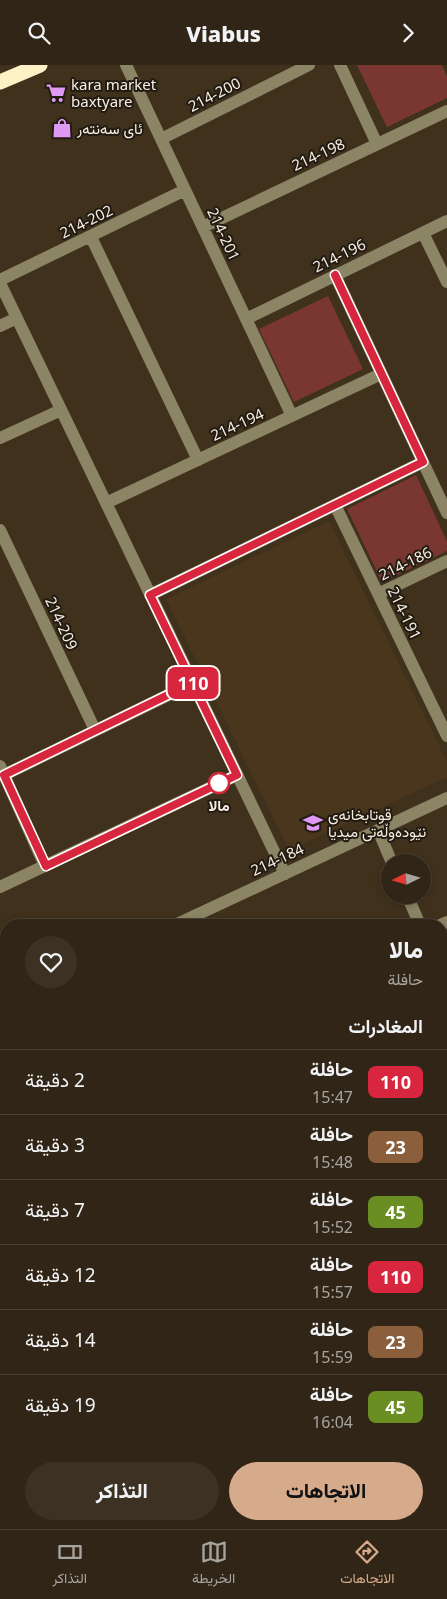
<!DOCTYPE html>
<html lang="ar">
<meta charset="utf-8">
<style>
body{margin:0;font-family:"Noto Sans",Vazirmatn,sans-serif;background:#3c3123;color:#f1f3f6;direction:rtl;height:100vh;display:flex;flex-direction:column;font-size:19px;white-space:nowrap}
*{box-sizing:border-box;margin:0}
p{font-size:16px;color:#a8a5a1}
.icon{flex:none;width:28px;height:28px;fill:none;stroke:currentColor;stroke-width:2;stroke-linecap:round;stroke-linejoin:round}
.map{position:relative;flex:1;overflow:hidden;direction:ltr}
.details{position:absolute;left:0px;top:854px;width:448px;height:611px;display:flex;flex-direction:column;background:#302516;border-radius:20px 20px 0 0;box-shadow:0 2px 8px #0003,0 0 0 1px #4b4235;direction:rtl}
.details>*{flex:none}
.badge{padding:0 10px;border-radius:8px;font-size:18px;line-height:32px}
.needle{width:32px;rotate:265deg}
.tools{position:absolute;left:381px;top:789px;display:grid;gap:10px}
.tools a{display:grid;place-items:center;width:50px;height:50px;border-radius:50%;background:#302516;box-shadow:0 2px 8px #0003,0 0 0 1px #4b4235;font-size:25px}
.map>.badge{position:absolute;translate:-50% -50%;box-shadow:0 0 0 2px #fff}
h2{padding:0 25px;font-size:19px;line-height:45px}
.round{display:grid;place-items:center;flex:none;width:52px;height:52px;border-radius:26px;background:#3c3123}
.headline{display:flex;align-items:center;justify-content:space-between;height:85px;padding:0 25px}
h1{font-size:24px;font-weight:800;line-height:38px}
.primary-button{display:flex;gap:10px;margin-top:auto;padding:10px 25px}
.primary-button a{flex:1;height:58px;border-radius:30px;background:#d6ab8b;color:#111;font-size:20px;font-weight:800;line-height:58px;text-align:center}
.primary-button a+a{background:#3c3123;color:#f1f3f6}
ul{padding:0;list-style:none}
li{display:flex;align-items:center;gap:15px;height:65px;padding:0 25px;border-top:1px solid #4b4235}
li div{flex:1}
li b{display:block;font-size:19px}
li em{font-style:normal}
li .badge{min-width:55px;font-weight:700;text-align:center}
header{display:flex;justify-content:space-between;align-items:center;height:65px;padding:0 25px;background:#302516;font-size:22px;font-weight:800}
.menu{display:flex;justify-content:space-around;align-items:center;height:70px;border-top:1px solid #4b4235;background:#302516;font-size:14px;color:#a8a5a1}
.menu a{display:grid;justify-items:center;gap:2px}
.menu .current{color:#d6ab8b}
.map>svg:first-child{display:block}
.built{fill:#4a361c}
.green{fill:#7a3732}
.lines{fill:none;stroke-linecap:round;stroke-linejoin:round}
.minor{stroke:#8b8465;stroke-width:12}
.highway{stroke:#fdf2c5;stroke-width:15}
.line-casing{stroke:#fff;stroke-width:11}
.line{stroke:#d7263d;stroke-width:8}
.stop-dot{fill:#fff;stroke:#d7263d;stroke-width:2.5}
.labels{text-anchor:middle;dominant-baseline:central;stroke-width:4;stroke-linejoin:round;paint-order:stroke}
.poi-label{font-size:15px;fill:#f8eee2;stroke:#221b12;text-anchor:start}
.street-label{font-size:15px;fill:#f8eee2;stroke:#221b12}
.stop-label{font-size:15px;font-weight:bold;fill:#f8eee2;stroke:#221b12}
</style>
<header><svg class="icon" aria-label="forward" viewBox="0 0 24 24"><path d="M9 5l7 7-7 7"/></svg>Viabus<svg class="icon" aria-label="search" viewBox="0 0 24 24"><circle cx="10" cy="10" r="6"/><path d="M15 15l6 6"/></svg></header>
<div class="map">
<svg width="447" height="1464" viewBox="0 0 447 1464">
<rect width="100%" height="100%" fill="#40311d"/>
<path class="built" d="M329,456L447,697V712L289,785L166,534Z"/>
<path class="green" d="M357,0H442L447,11V33L387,62Z
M328,231L363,304L294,337L259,264Z
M416,410L447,476V486L382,517L347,444Z
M447,966V1053L441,1056V969Z
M447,1075V1234L441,1222V1077Z
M0,1189L6,1203V1267L0,1270Z
M36,1459H76L65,1464H38Z"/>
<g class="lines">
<path class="minor" d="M126,0L292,351
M340,0L377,79
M161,74L309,0
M203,162L447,46
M423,168L447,217
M91,172L198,395
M335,210L447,448
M0,215L185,125
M0,218L285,809
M246,254L447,156
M0,261L17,253
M0,373L61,345
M106,438L381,309
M335,440L447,671
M0,465L95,665
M378,529L447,496
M150,530L423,397
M0,701L45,801
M4,710L193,618
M378,765L392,798
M0,822L237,710
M407,830L420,860
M175,860L447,733
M440,860L447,857
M0,927L6,939
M441,966L447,963
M0,1062L6,1059
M441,1077L447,1075
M1,1174L6,1185
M441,1222L447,1234
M0,1284L6,1281
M441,1300L447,1298
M441,1351L447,1363
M0,1398L6,1395
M0,1411L6,1424
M22,1459L25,1464
M371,1459L373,1464
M99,1464L110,1459
M338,1464L349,1459"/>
<path class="highway" d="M0,17L40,0"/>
</g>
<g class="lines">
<defs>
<path id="line" d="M176,626L4,710L46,801L237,710L150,530L423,397L335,210"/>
</defs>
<use href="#line" class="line-casing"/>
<use href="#line" class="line"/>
</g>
<defs>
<symbol id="supermarket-bare" viewBox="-9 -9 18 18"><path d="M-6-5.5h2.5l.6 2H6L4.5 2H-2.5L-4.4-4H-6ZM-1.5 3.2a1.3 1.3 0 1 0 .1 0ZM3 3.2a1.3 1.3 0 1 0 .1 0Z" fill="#dd99f3" stroke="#221b12" stroke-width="2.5" paint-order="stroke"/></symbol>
<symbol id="shop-bare" viewBox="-9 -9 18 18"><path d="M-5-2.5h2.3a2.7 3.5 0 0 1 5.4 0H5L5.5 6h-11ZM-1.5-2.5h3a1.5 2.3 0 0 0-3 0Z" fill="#dd99f3" stroke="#221b12" stroke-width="2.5" paint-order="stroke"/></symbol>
<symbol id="school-bare" viewBox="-9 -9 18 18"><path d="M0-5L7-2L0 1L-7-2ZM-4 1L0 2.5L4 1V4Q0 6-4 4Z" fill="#dd99f3" stroke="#221b12" stroke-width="2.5" paint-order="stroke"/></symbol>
</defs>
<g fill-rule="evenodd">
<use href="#supermarket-bare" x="42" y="14" width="28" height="28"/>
<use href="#shop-bare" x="48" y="49" width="28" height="28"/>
<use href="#school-bare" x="299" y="744" width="28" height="28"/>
</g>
<circle class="stop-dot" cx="219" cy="718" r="10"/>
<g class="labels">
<g class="poi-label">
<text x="71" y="19">kara market<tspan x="71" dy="17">baxtyare</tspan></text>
<text x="77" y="63">ئای سەنتەر</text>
<text x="328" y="749">قوتابخانەی<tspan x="328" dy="17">نێودەوڵەتی میدیا</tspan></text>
</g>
<g class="street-label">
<text transform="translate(214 29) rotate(-27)">214-200</text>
<text transform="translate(318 89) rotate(-25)">214-198</text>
<text transform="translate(86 156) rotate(-26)">214-202</text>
<text transform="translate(224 169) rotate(65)">214-201</text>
<text transform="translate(339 190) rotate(-26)">214-196</text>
<text transform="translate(237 359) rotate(-25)">214-194</text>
<text transform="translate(405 498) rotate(-26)">214-186</text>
<text transform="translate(405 548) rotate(64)">214-191</text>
<text transform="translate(62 558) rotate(65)">214-209</text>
<text transform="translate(277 794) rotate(-25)">214-184</text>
</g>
<g class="stop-label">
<text x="219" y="740">مالا</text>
</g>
</g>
</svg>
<div class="tools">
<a><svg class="needle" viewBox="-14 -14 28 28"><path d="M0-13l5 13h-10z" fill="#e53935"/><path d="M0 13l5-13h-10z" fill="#a8a5a1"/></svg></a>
</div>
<b class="badge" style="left:193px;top:618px;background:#d7263d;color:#fff">110</b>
<section class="details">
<div class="headline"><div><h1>مالا</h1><p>حافلة</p></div><a class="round"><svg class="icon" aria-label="heart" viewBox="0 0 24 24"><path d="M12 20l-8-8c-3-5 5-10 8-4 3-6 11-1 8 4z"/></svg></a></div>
<h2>المغادرات</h2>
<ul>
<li><span class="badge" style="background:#d7263d;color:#fff">110</span><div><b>حافلة</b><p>15:47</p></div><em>2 دقيقة</em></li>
<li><span class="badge" style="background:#8b5e3c;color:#fff">23</span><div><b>حافلة</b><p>15:48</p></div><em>3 دقيقة</em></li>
<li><span class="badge" style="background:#6b8e23;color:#fff">45</span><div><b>حافلة</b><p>15:52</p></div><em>7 دقيقة</em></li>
<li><span class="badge" style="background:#d7263d;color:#fff">110</span><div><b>حافلة</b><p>15:57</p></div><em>12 دقيقة</em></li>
<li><span class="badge" style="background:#8b5e3c;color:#fff">23</span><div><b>حافلة</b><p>15:59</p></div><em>14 دقيقة</em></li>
<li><span class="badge" style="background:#6b8e23;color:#fff">45</span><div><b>حافلة</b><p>16:04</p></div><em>19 دقيقة</em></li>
</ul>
<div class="primary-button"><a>الاتجاهات</a><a>التذاكر</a></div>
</section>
</div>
<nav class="menu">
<a class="current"><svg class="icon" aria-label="directions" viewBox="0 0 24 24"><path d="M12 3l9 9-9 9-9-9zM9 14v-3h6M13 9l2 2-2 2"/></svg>الاتجاهات</a>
<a><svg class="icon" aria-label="map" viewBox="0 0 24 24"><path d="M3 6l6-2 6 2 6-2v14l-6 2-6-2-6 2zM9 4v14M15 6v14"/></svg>الخريطة</a>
<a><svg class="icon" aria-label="tickets" viewBox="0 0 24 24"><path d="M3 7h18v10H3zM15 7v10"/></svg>التذاكر</a>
</nav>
